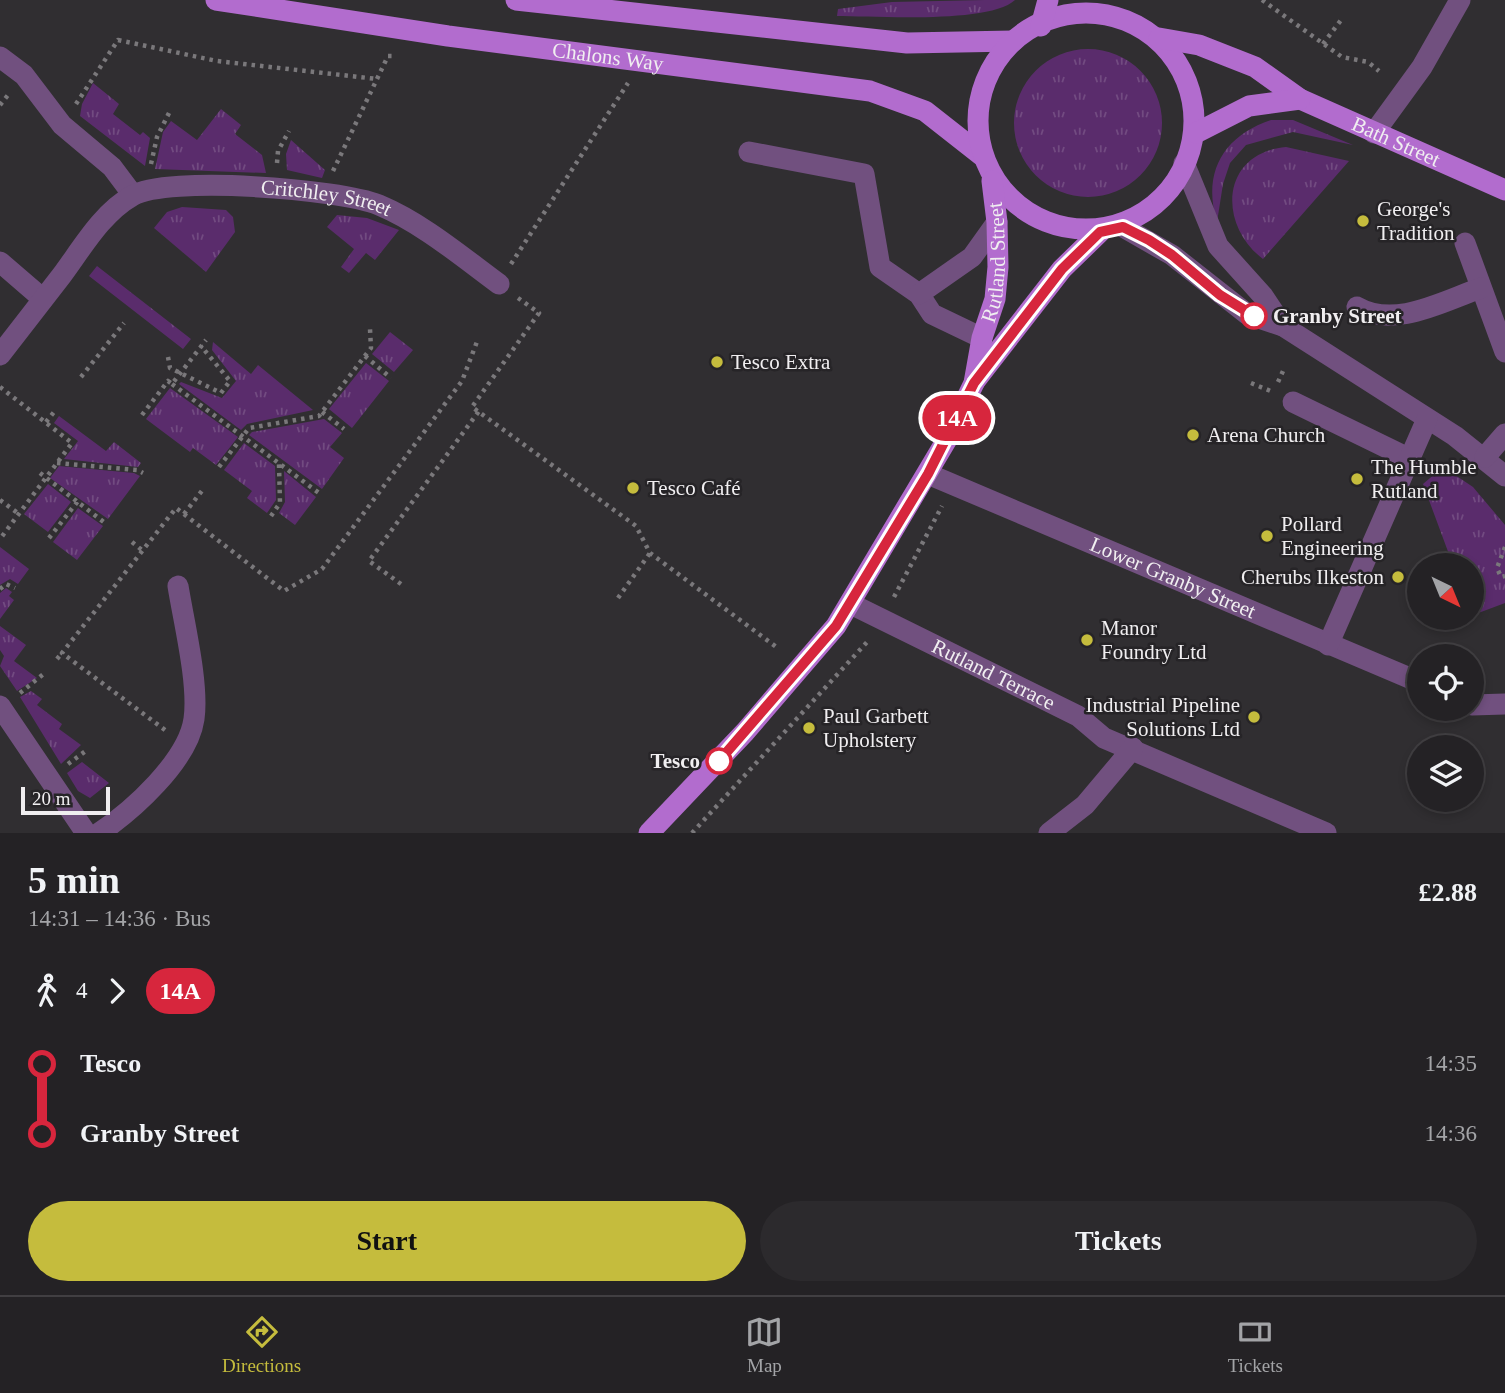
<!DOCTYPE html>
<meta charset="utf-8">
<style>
body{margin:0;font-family:"Times New Roman",serif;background:#2c2a2d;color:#f1f3f6;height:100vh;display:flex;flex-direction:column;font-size:26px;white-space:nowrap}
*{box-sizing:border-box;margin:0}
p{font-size:23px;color:#a3a4a7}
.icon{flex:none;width:38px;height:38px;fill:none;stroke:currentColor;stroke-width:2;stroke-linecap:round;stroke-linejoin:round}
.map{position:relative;height:833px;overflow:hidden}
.details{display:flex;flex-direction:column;background:#242225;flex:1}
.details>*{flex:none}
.badge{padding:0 14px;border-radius:23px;font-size:24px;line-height:46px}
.needle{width:46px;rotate:137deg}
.buttons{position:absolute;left:1407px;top:553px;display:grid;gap:14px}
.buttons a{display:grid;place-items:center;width:77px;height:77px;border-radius:50%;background:#242225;box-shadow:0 4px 10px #0003,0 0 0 2px #413f42;font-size:35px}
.scale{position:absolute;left:21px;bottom:18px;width:89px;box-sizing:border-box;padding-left:7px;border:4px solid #f0eef0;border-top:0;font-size:19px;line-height:24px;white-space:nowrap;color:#f0eef0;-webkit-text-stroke:5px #262427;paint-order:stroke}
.map>.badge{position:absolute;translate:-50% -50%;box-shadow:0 0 0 4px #fff}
.legs{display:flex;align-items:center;gap:10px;height:77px;padding:0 28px;font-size:23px}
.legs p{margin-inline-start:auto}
.summary{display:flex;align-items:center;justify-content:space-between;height:119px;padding:0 28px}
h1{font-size:38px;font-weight:700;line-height:52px}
.cta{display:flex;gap:14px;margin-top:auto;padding:14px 28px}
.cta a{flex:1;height:80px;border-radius:42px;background:#c5bc3d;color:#111;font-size:28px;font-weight:700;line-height:80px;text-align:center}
.cta a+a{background:#2c2a2d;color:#f1f3f6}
ul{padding:0 28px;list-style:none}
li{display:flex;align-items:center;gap:24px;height:70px;font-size:26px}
li i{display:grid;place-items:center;width:10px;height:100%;margin:0 9px;background:currentColor}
li i::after{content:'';width:18px;height:18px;margin:-9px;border:5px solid;border-radius:50%;background:#242225}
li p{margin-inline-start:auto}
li:first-child i{background:linear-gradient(#0000 50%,currentColor 0)}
li:last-child i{background:linear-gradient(currentColor 50%,#0000 0)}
.menu{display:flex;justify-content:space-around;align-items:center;height:98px;border-top:2px solid #413f42;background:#242225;font-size:19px;color:#a3a4a7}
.menu a{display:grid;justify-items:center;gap:4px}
.menu .active{color:#c5bc3d}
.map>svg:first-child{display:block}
.grass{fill:url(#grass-tufts)}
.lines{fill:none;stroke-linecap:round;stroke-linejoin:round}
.path{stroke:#7a787b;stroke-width:4.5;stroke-dasharray:3.5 5;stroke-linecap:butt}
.minor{stroke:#71507f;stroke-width:21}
.major{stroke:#b26cce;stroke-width:21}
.line-1-casing{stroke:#fff;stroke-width:16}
.line-1{stroke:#d7263d;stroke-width:10}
.poi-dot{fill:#c5bc3d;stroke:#262427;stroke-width:2.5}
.stop-1-dot{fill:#fff;stroke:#d7263d;stroke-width:3.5}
.labels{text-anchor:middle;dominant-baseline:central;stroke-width:5;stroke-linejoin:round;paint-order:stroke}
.street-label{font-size:21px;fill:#f0eef0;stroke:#262427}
.poi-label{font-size:21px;fill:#f0eef0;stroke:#262427;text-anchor:start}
.stop-label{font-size:21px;font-weight:bold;fill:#f0eef0;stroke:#262427;text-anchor:start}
</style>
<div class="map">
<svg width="1505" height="833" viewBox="0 0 1505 833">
<defs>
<pattern id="grass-tufts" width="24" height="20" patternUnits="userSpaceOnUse" patternTransform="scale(1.75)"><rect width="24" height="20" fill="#5a2c6c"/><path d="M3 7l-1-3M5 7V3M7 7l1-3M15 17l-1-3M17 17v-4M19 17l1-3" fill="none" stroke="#724b81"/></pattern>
</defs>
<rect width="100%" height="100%" fill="#302e31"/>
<path class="grass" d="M985,0H1015C989,24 875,16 837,16L838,9L892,2Z
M1014 123a74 74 0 1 1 148 0a74 74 0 1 1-148 0Z
M93,83L119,104L113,114L140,135L143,132L150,138L145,166L80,116L82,104Z
M221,109L241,125L235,134L262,155L266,173L155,169L163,132L171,121L197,140Z
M1271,120H1293L1353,145L1293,132L1246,145L1230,163L1223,184L1217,222C1202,173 1223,136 1271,120Z
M291,140L325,170L322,178L287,170L286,154Z
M1286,147L1349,161L1263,259C1217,224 1221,153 1286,147Z
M182,207L226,210L233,217L235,232L206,272L154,228L167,212Z
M337,215L367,218L399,230L375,260L366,253L349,273L341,267L354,249L327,227Z
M97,266L191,339L183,349L89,276Z
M390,332L413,350L394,372L372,354Z
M213,342L251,374L258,365L313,410L247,424L241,430L179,384L181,382L222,398L236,381L212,350Z
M366,363L389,381L352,428L329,409Z
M170,388L238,437L216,465L193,448L190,452L146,419Z
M59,416L106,451L114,442L141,463L138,467L64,459L78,441L54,423Z
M324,419L342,433L330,447L344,458L322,489L249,435L252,432Z
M244,443L275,466L276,500L267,513L247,498L252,491L224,470Z
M59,466L134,473L140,476L108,519L50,478Z
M284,471L316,497L295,525L279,513L285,502Z
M1449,471L1473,487L1505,525V603L1473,615L1472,565H1453L1423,484L1436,473Z
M48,484L71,502L48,532L24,514Z
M78,508L103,526L77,560L53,542Z
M0,547L29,569L18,584L10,579L0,585Z
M6,588L12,592L9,596L14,600L0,619V593Z
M0,626L26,645L14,661L37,678L17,691L0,666L4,656L0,650Z
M31,691L42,699L37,705L62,724L59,729L81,745L61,764L20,697Z
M82,762L109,783L90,798L78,791L67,773Z"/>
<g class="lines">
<path class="path" d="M1262,0L1342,57L1368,62L1379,71
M1323,44L1341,20
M76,104L118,40L217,61L377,79
M0,105L8,95
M277,163L278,151L289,131
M151,164L157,137L171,109
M333,171L388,56H395
M511,264L628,83
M518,298L539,313L472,407L636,526L650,553L779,649
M365,356L391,378
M168,357L170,368L221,393L230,381L201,346
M81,377L124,323
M1278,382L1283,371
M1251,383L1273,392
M172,384L319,493
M0,387L72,443L0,539
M322,412L344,429
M142,415L168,381L172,384L206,340
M46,422L54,412
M57,463L137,470L143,473
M219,467L249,428L319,416L371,348L370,329
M40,473L105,523
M0,500L19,514
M184,514L204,488
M271,516L280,503L279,464
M49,538L78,501
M132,542L143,551
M1505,547L1497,568L1501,577L1505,576
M401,584L369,561L479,411
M0,589L6,584L15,588
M894,597L942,506
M618,598L650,553
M57,659L62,653
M20,693L46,672
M165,730L62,653L176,508L284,591L322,569L462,381L478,339
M68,764L87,750
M692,833L868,641"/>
<g class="minor">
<path d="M0,57L24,75L62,125L112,167L133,195"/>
<path d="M1374,133L1422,67L1460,0"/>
<path d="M749,152L864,174L880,267L919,294L932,314L982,338"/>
<path d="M1184,163L1218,246L1263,296L1283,326"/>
<path d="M1123,227L1172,255L1247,314L1283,326L1455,436L1505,476"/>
<path d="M1465,243L1505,352"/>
<path d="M0,262L43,299"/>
<path d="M919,294L972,257L997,222"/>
<path d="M1357,307C1395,329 1443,301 1481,288"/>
<path id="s1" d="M0,355C21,328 41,302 62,275C82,248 102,213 132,196C167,175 340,189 379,205C422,223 461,256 499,284"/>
<path d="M1293,402L1408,458"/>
<path d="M1485,457L1505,434"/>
<path id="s2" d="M928,474L1419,682"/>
<path id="s3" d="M851,604L1078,716L1104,738L1326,833"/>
<path d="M1328,645L1427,419"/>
<path d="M1472,705L1505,704"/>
<path d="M0,706L86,833"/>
<path d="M99,833C132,811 188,761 194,719C199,684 184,623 178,586"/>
<path d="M1049,833L1085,805L1133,748"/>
</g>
<g class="major">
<path id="s4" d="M216,0L448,36L870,91L925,111L981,155"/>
<path d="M516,0L907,43L1013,41"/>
<circle cx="1086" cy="121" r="108"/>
<path d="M1041,26L1048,0"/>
<path id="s5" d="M1159,38L1199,45L1255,67L1300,99L1505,190"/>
<path d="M1196,133L1249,106L1300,99"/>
<path d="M975,381L1062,269L1100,232"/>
<path id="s6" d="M649,833L745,732L836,626L946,441L974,383L982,338L995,299L998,267L997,222L992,181"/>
</g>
</g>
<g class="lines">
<defs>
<path id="line-1" d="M719,761L836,626L928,474L974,383L1062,269L1100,232L1123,227L1149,240L1172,255L1220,295L1254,316"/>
</defs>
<use href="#line-1" class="line-1-casing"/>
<use href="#line-1" class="line-1"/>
</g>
<g class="poi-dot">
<circle cx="1363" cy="221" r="7"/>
<circle cx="717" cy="362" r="7"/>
<circle cx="1193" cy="435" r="7"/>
<circle cx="1357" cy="479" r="7"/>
<circle cx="633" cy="488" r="7"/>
<circle cx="1267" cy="536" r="7"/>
<circle cx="1398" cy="577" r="7"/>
<circle cx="1087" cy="640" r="7"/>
<circle cx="1254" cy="717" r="7"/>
<circle cx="809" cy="728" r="7"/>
</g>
<g class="stop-1-dot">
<circle cx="1254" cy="316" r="12"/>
<circle cx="719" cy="761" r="12"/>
</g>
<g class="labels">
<g class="street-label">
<text stroke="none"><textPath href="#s4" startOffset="396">Chalons Way</textPath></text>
<text stroke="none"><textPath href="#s5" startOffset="261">Bath Street</textPath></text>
<text stroke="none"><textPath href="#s1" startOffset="404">Critchley Street</textPath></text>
<text stroke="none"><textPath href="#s6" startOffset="682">Rutland Street</textPath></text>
<text stroke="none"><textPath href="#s2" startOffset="266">Lower Granby Street</textPath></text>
<text stroke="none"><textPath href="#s3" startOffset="159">Rutland Terrace</textPath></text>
</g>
<g class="poi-label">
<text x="1377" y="209">George's<tspan x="1377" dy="24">Tradition</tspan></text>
<text x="731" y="362">Tesco Extra</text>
<text x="1207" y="435">Arena Church</text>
<text x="1371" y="467">The Humble<tspan x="1371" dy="24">Rutland</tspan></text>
<text x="647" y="488">Tesco Café</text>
<text x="1281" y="524">Pollard<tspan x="1281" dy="24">Engineering</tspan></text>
<text x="1384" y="577" text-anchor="end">Cherubs Ilkeston</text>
<text x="1101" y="628">Manor<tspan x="1101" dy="24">Foundry Ltd</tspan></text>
<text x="1240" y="705" text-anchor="end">Industrial Pipeline<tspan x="1240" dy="24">Solutions Ltd</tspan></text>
<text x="823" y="716">Paul Garbett<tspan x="823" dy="24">Upholstery</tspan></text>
</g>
<g class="stop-label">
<text x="1273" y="316">Granby Street</text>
<text x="700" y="761" text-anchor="end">Tesco</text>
</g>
</g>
</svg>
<div class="buttons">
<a><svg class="needle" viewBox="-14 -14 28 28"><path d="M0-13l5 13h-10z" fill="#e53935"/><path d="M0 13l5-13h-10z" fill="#a3a4a7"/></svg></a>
<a><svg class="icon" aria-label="locate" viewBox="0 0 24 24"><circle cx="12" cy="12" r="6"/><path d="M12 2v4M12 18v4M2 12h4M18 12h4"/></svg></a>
<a><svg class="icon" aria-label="layers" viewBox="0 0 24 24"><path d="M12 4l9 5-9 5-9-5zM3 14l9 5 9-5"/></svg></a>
</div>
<div class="scale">20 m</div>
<b class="badge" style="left:957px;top:418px;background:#d7263d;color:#fff">14A</b>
</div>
<section class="details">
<div class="summary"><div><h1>5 min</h1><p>14:31 – 14:36 · Bus</p></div><b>£2.88</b></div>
<div class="legs"><svg class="icon" aria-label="walk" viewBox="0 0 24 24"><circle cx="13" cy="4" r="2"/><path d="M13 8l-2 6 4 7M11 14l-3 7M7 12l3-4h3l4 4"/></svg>4<svg class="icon" aria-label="forward" viewBox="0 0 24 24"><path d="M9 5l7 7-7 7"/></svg><b class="badge" style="background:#d7263d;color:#fff">14A</b></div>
<ul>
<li><i style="color:#d7263d"></i><b>Tesco</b><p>14:35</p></li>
<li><i style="color:#d7263d"></i><b>Granby Street</b><p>14:36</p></li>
</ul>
<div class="cta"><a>Start</a><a>Tickets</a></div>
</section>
<nav class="menu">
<a class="active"><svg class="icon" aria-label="directions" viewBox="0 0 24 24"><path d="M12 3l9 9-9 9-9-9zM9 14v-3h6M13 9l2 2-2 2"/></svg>Directions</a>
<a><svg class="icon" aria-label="map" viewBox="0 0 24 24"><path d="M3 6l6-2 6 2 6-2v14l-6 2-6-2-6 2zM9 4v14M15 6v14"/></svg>Map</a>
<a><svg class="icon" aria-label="tickets" viewBox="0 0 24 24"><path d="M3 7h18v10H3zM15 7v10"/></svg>Tickets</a>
</nav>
